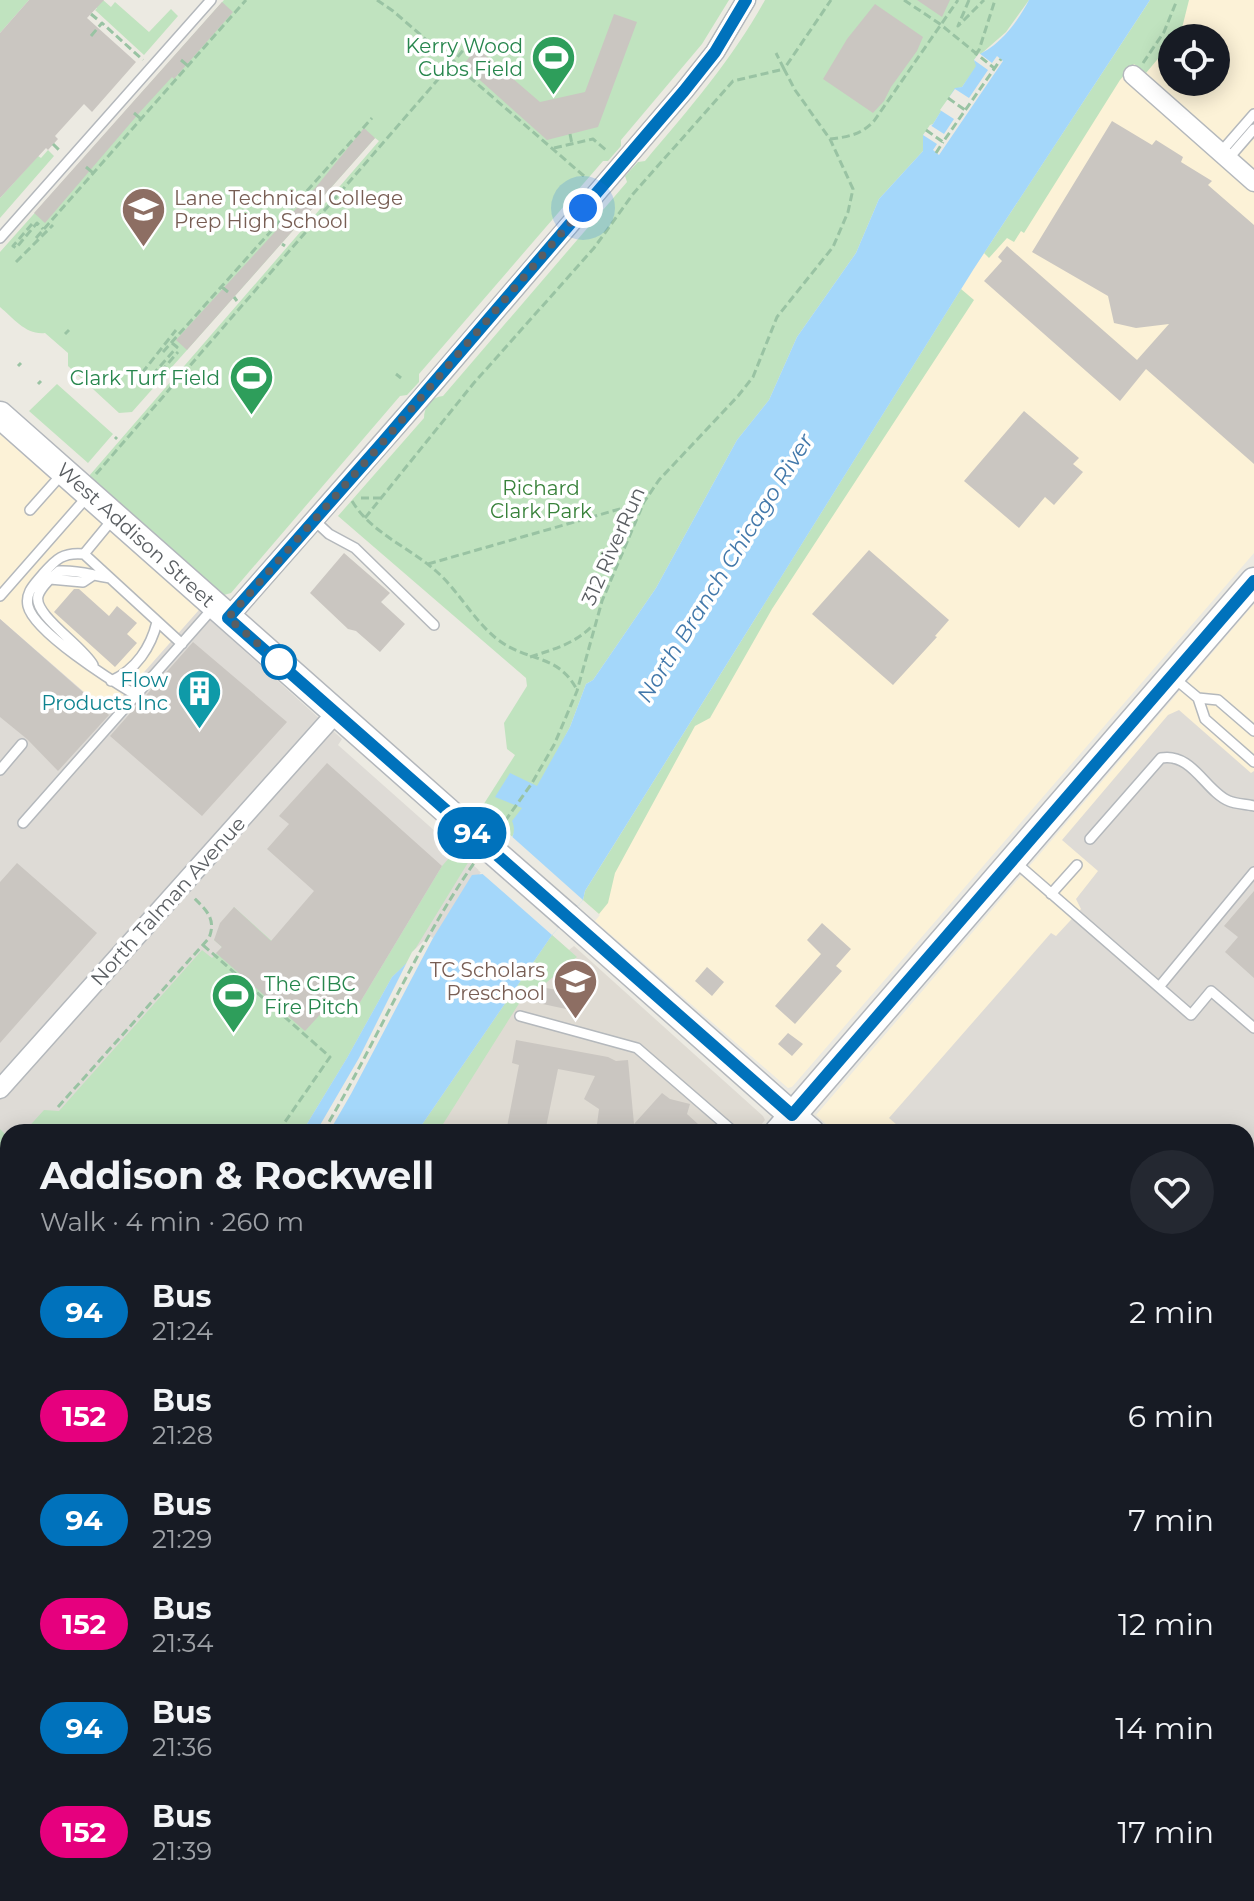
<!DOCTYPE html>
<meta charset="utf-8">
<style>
body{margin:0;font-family:Montserrat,sans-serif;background:#242831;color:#f1f3f6;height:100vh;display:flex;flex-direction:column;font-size:30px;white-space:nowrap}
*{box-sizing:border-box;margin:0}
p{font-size:26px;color:#9ea1a6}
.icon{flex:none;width:44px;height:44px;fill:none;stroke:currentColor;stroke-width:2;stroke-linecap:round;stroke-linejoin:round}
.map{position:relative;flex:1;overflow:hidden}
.side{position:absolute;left:0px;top:1124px;width:1254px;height:778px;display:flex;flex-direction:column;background:#171b24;border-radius:24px 24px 0 0;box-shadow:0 4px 20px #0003}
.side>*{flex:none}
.badge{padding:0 16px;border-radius:26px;font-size:28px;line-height:52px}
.controls{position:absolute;left:1158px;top:24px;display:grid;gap:16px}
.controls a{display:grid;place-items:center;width:72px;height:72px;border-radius:50%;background:#171b24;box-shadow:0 4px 20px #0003;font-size:40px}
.you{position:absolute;width:40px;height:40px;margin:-20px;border:6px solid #fff;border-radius:50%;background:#1a73e8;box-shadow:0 0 0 12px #1a73e833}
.map>.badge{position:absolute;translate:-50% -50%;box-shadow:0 0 0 4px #fff}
.round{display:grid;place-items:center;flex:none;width:84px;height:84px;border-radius:42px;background:#242831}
.head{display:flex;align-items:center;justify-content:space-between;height:136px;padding:0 40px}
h1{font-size:38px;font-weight:700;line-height:60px}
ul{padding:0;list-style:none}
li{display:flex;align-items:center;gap:24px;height:104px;padding:0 40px}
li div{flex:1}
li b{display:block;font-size:30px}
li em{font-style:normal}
li .badge{min-width:88px;font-weight:700;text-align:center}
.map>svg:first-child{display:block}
.commercial{fill:#fcf2d7;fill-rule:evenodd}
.industrial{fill:#dedbd6}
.education{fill:#dfdbd3}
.green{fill:#c0e3bf}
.water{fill:#a4d7fa}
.pier{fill:#eceae2}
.building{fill:#cac6c1}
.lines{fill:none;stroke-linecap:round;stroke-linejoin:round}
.lane-casing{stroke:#b4b8bc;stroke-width:12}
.street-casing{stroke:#b4b8bc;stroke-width:21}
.secondary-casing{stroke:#b3b7bc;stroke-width:29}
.path{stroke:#99c3a3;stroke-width:3;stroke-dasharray:8 4;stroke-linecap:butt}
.lane{stroke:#fff;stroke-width:9}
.street{stroke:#fff;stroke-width:18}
.secondary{stroke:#fff;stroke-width:26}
.secondary-bridge-casing{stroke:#b3b7bc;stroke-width:29;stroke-linecap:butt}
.secondary-bridge{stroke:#fff;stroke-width:26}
.line-casing{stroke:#fff;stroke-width:18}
.line{stroke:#0072bc;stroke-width:12}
.walk{stroke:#5a5e62;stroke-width:8;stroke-dasharray:0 14.4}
.stop-dot{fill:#fff;stroke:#0072bc;stroke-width:4}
.labels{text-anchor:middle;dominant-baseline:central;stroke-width:7;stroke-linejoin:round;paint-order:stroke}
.leisure-label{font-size:20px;fill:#27864d;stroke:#fff;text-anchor:end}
.education-label{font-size:20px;fill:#785e54;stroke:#fff;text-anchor:start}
.park-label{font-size:20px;fill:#39823b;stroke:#fff}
.street-label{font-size:20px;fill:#5a5e62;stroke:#fff}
.culture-label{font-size:20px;fill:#0d838f;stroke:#fff;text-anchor:end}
.water-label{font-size:22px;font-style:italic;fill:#4278aa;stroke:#fff}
</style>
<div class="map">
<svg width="1254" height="1901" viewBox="0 0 1254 1901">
<rect width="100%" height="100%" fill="#eceae2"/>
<path class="commercial" d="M1150,0H1254V553L792,1087L788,1088L595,921L600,915L583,900L585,891L973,270ZM1172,38H1216V82H1172Z
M0,434L199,610L108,713L0,619Z
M1254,604V1497L1246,1490V1132H835L816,1115Z"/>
<path class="industrial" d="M199,610L342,739L338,745L481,872L433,938L392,977L347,1058L302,1132H8V1561L0,1570V619L108,713Z
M1179,710L1251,773L1254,771V1303L1246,1312V1132H905L889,1118L1051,933L1056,936L1081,909L1076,899L1098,871L1062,840L1168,715Z"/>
<path class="education" d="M552,935L569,950L574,946L763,1116L765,1120L755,1132H417Z"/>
<path class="green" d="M0,0H29L0,33Z
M103,0L111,7L115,2L149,32L171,9L178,16L144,55L95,10L97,8L94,6Z
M224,0H729L702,44L621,140V146L608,161H603L419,374V382L407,395L400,396L231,593L224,595L89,476L379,141L375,138L132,412L119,413L68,366V353L45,333C26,335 14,319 0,307V252Z
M765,0H1029L1006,32L974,60L977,66L962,87L955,89L933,124L930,125L923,151L879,199L856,253L797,337L769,400L737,440L656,588L593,680L586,684L570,727L512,837L480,810L515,755L507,749L504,723L527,686L526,678L338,516L424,418C424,407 431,397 443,396L627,182L625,176L638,162L645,161C689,109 732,60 765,0Z
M1150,0H1189L1181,32L1176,38H1172V42L1146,73L1134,64L1120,80L1024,233L1021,231L1014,242L1007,238L989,258L984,253Z
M48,150L54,156L0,218V198L38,156L41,158Z
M961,289L974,300L772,609L710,718L695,726L615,873L608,903L599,914L583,900L585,891Z
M57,384L113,434L88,463L29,411Z
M456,850L469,861L406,964L392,977L347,1058L302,1132H24L44,1110L59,1111L202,950L212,958L222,947L214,940L234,907L341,1003L339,1007L349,1016L353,1014L442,866Z
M552,935L577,957L541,987L525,994L438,1132H417Z
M0,1129L8,1137V1292L0,1285Z
M8,1697V1894H101L95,1901H0V1703Z"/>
<path class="water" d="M1029,0H1150L973,270L585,891L583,900L552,935L417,1132H302L347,1058L392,977L433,938L472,875L483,874C496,859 521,840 512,821L522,808L495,797L510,773L537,786L570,727L586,684L593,680L656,588L737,440L769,400L797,337L856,253L879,199L923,151V135L933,124L955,88L962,87L976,66L974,60C979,53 983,53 990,48C1006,37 1021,16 1029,0Z
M8,1561V1697L0,1703V1570Z"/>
<path class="pier" d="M979,53L992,63L997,56L1003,61L939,155L933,150L937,144L923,135L930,125L944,134L954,119L940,110L955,89L969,98L988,70L974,60Z
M509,834L583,900L552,935L478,870L483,869L508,839Z
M429,936L433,938L351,1094L329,1132H316L359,1058L412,952Z"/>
<path class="building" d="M29,0H104L87,18L136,62L92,112L84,104L55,136L58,139L48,150L46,148L0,198V33Z
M917,0H950L942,17Z
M222,2L233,12L174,79L172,77L140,112L45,223L34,213Z
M875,4L923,37L917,51L891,87L884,101L873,113L823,79L847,39Z
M614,14L637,22L598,127L547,140L463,65L477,48L540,102L585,92Z
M1112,121L1152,145L1156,140L1183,157L1181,162L1212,181L1208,185L1254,225V464L1146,369L1120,401L984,281L1002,261L998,257L1007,246L1137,360L1169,324L1136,328L1114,323L1108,296L1032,252Z
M364,128L375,138L187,350L176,340L316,187Z
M1024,411L1079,458L1073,464L1083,472L1054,505L1045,497L1019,528L964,481Z
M869,550L949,620L935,636L937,637L893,685L812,614Z
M344,553L390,593L381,602L405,624L380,652L356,631L348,629L310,593Z
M74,589H79L109,616L117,606L137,623L127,634L137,643L115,667L54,612Z
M0,619L109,715L58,771L27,739L0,717Z
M193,642L287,722L202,816L110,736Z
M327,763L442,866L353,1014L341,1003L332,1013L326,1008L305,1031L216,953L222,947L214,940L220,923L234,907L271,941L314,891L267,849L289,824L279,816Z
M17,863L97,933L0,1043V882Z
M1254,891V978L1225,952L1238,937L1224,926Z
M822,923L851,949L836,966L842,971L795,1024L775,1006L821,954L807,940Z
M707,967L724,982L712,996L695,981Z
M541,987L584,995L580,1012L538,1003Z
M788,1033L803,1044L792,1056L778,1044Z
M516,1040L608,1057L616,1061L628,1060L634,1124L662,1093L670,1099L690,1104L687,1114L698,1124L691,1132H596L599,1109L584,1099L595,1076L558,1069L545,1132H506L519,1065L512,1063Z"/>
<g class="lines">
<defs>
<path id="lane" d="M1220,153L1254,114
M1228,159L1254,129
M0,238L211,0
M30,510L62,474
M315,521L329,534L355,548L434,625
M84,554L112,520
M50,579L83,582L92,576
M0,596L87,497
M93,665C83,646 33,615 38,596C41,586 52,577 59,571C81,570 89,575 110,578
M1174,678L1198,698L1218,700L1254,731
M111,681C136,670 151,647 157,622
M136,695C112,681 34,632 28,606C25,592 35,584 43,574C56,559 63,552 84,554L182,644
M1198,698L1205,719L1254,762
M0,770L22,744
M23,823L214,607
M1090,839L1161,758C1192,752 1206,792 1229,801C1236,804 1246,804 1254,806
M1015,862L1191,1015L1211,991L1254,1028
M1051,894L1077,865
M1159,987L1254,872
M520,1016L637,1048L734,1132
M1246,1288L1254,1279
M1246,1322L1254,1313
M1246,1464L1254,1454
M4,1755L8,1759
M1246,1853L1254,1844
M271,1901L277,1894
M582,1901L588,1894
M895,1901L901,1894
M1205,1901L1211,1894"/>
<path id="street" d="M1133,75L1254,182
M228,618L422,397L684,91L715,52L746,0
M0,1089L336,713
M1246,1674L1254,1665
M247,1894L255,1901
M959,1894L967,1901
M426,1901L432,1894
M737,1901L743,1894
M1050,1901L1056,1894"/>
<path id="secondary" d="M0,415L471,832
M568,917L811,1132
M778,1132L1254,581
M1246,1517L1254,1524
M116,1901L122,1894"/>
</defs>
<use href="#lane" class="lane-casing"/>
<use href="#street" class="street-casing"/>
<use href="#secondary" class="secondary-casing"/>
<path class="path" d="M377,0L393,11L584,176
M904,0L940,24L994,68
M969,0L958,26L984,0
M91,14L97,19
M91,36L102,23L143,60
M975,55L979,50L995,0
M181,60L188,66
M1143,63L1164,32L1177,0
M948,98L965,110
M134,113L141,119
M926,130L943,142L1001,59
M570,134L572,144
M830,139C847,137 861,135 874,121L958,0
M53,144L61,152
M554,148L593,139L606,150
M936,153L943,142
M86,167L93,173
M329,191L331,193
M32,224L13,246L16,248L37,223L43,229
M36,238L246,0
M282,244L285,246
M16,262L53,225
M222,287L228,292
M234,297L237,301
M65,334L69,330
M172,343L177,347L155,372L158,375L178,352
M163,352L372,118
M18,366L21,363
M142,373L176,330
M396,374L401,378
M38,384L41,381
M115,439L117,437
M96,474L467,46L474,52
M361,498H383
M352,501C371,533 409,547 436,571C459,591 473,620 497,639C528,663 558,653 577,690
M365,518L473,384L594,248L633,194L733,81L784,69L776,53
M428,564L644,502
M530,657C554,649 575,644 593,625
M498,831L532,783L554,745L577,691L602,601L644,502L659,480L738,396L753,377L777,317L833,247L848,212L853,189L830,139L795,90L784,69L831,0
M203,945L330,1057L278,1132
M58,1107L209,938C217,918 205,909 192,896
M323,1132C376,1044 415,948 474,863
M0,1736L8,1728"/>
<use href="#lane" class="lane"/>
<use href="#street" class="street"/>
<use href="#secondary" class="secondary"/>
<defs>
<path id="secondary-bridge" d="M471,832L568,917"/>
</defs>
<use href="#secondary-bridge" class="secondary-bridge-casing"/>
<use href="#secondary-bridge" class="secondary-bridge"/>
</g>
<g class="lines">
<defs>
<path id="line" d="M746,0L715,52L684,91L383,442L228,618L792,1115L1254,581"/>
</defs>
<use href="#line" class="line-casing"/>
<use href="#line" class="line"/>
<path class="walk" d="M279,662L228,618L383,442L583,208"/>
</g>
<defs>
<symbol id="stadium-pin" viewBox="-11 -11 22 30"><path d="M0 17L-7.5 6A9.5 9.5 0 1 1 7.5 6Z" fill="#2e9e5b" stroke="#fff"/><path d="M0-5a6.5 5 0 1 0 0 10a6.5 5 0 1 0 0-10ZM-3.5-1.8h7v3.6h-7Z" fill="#fff"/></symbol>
<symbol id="school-pin" viewBox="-11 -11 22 30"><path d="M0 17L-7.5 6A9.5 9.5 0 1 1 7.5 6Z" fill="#8d6e63" stroke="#fff"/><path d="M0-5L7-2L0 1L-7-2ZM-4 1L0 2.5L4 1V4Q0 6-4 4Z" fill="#fff"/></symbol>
<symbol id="building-pin" viewBox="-11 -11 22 30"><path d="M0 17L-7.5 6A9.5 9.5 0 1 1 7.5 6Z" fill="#0f9aa8" stroke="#fff"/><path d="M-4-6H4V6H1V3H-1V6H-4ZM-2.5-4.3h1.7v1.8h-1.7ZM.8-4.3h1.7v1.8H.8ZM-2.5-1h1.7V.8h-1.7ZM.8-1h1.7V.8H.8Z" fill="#fff"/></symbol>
</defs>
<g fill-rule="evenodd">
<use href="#stadium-pin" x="528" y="32" width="51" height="69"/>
<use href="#school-pin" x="118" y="184" width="51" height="69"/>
<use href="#stadium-pin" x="226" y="352" width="51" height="69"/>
<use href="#building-pin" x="174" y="666" width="51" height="69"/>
<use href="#school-pin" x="550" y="956" width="51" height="69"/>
<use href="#stadium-pin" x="208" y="970" width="51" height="69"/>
</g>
<circle class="stop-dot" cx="279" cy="662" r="16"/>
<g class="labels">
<g class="leisure-label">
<text x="523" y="46">Kerry Wood<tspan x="523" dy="23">Cubs Field</tspan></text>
<text x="220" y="378">Clark Turf Field</text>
<text x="264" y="984" text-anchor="start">The CIBC<tspan x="264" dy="23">Fire Pitch</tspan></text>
</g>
<g class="education-label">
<text x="174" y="198">Lane Technical College<tspan x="174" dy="23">Prep High School</tspan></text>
<text x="545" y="970" text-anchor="end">TC Scholars<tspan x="545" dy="23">Preschool</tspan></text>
</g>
<g class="park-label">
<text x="541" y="488">Richard<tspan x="541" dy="23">Clark Park</tspan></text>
</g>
<g class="street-label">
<text transform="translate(136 535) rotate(42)">West Addison Street</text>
<text transform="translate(613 546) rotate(-66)">312 RiverRun</text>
<text transform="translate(168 901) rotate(-48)">North Talman Avenue</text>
</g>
<g class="culture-label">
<text x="168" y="680">Flow<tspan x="168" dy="23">Products Inc</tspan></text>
</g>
<g class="water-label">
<text transform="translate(725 568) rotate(-58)">North Branch Chicago River</text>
</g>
</g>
</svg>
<div class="controls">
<a><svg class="icon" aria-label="locate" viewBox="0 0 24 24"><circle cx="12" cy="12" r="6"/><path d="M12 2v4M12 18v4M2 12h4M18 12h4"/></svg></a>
</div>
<div class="you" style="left:583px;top:208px"></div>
<b class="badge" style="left:472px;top:833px;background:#0072bc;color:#fff">94</b>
<section class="side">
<div class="head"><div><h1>Addison &amp; Rockwell</h1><p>Walk · 4 min · 260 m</p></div><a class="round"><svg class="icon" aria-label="heart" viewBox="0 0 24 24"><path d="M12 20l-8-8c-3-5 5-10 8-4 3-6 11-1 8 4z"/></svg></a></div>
<ul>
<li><span class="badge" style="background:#0072bc;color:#fff">94</span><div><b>Bus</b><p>21:24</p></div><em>2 min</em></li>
<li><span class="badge" style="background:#e6007e;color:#fff">152</span><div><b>Bus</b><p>21:28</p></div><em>6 min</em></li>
<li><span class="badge" style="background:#0072bc;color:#fff">94</span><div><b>Bus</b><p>21:29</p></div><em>7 min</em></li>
<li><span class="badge" style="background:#e6007e;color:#fff">152</span><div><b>Bus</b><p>21:34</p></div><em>12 min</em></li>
<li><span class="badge" style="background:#0072bc;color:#fff">94</span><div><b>Bus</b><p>21:36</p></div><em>14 min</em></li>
<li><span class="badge" style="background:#e6007e;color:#fff">152</span><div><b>Bus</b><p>21:39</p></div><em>17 min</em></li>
</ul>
</section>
</div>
